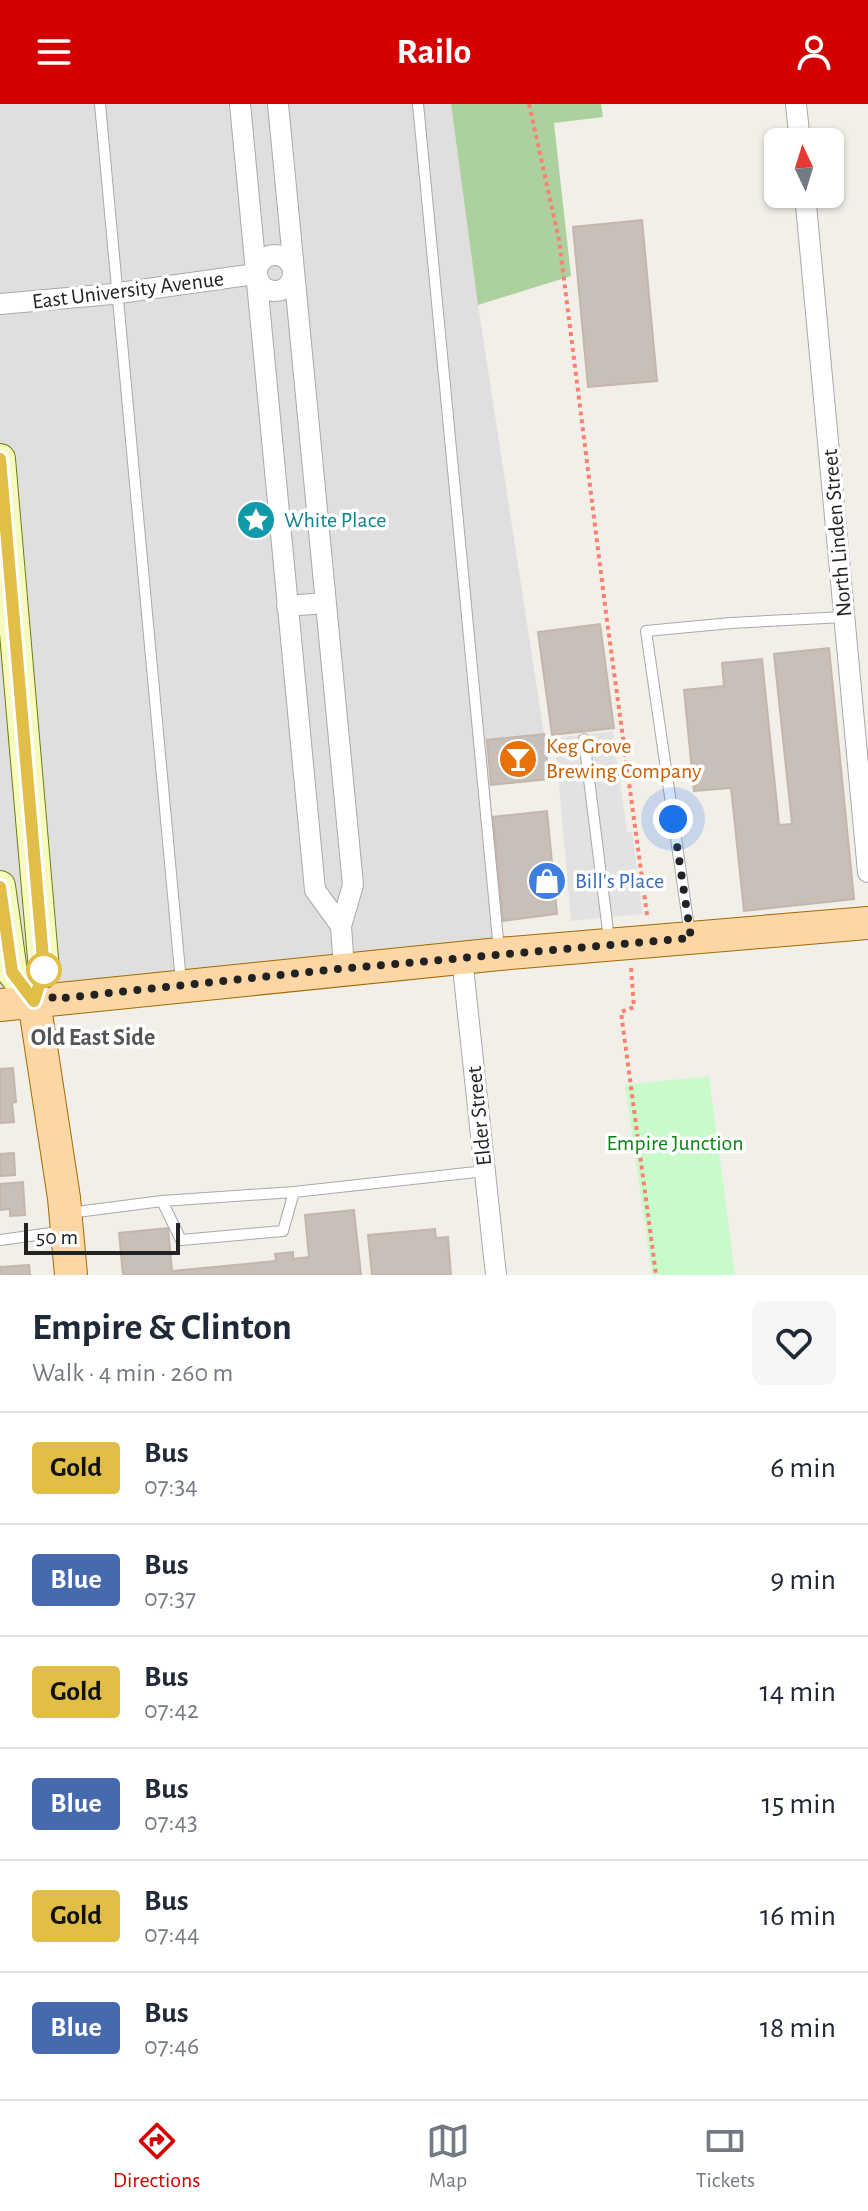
<!DOCTYPE html>
<meta charset="utf-8">
<style>
body{margin:0;font-family:"Alegreya Sans",sans-serif;background:#f6f6f7;color:#1f2937;height:100vh;display:flex;flex-direction:column;font-size:30px;white-space:nowrap}
*{box-sizing:border-box;margin:0}
p{font-size:26px;color:#747a83}
.icon{flex:none;width:44px;height:44px;fill:none;stroke:currentColor;stroke-width:2;stroke-linecap:round;stroke-linejoin:round}
.map{position:relative;height:1171px;overflow:hidden}
.side{display:flex;flex-direction:column;background:#fff;flex:1}
.side>*{flex:none}
.badge{padding:0 16px;border-radius:6px;font-size:28px;line-height:52px}
.needle{width:52px;rotate:356deg}
.controls{position:absolute;left:764px;top:24px;display:grid;gap:16px}
.controls a{display:grid;place-items:center;width:80px;height:80px;border-radius:12px;background:#fff;box-shadow:0 2px 6px #0004;font-size:40px}
.scale{position:absolute;left:24px;bottom:20px;width:156px;box-sizing:border-box;padding-left:8px;border:4px solid #222;border-top:0;font-size:22px;line-height:28px;white-space:nowrap;color:#222;-webkit-text-stroke:6px #fff;paint-order:stroke}
.you{position:absolute;width:40px;height:40px;margin:-20px;border:6px solid #fff;border-radius:50%;background:#1a73e8;box-shadow:0 0 0 12px #1a73e833}
.map>.badge{position:absolute;translate:-50% -50%;box-shadow:0 0 0 4px #fff}
.round{display:grid;place-items:center;flex:none;width:84px;height:84px;border-radius:12px;background:#f6f6f7}
.head{display:flex;align-items:center;justify-content:space-between;height:136px;padding:0 32px}
h1{font-size:38px;font-weight:700;line-height:60px}
ul{padding:0;list-style:none}
li{display:flex;align-items:center;gap:24px;height:112px;padding:0 32px;border-top:2px solid #e0e1e3}
li div{flex:1}
li b{display:block;font-size:30px}
li em{font-style:normal}
li .badge{min-width:88px;font-weight:700;text-align:center}
header{display:flex;justify-content:space-between;align-items:center;height:104px;padding:0 32px;background:#d40000;color:#fff;font-size:36px;font-weight:700}
.tab-bar{display:flex;justify-content:space-around;align-items:center;height:112px;border-top:2px solid #e0e1e3;background:#fff;font-size:22px;color:#747a83}
.tab-bar a{display:grid;justify-items:center;gap:4px}
.tab-bar .on{color:#d40000}
.map>svg:first-child{display:block}
.residential{fill:#e0dfdf}
.forest{fill:#add19e}
.park{fill:#c8facc}
.parking{fill:#e2e2e2}
.building{fill:#c7bfb8;stroke:#c4b6ab;stroke-width:2}
.lines{fill:none;stroke-linecap:round;stroke-linejoin:round}
.lane-casing{stroke:#a9a9a9;stroke-width:12}
.street-casing{stroke:#a9a9a9;stroke-width:22}
.secondary-casing{stroke:#707d05;stroke-width:32}
.primary-casing{stroke:#a06b00;stroke-width:34}
.path{stroke:#fa8072;stroke-width:4;stroke-dasharray:4 4;stroke-linecap:butt}
.lane{stroke:#fff;stroke-width:10}
.street{stroke:#fff;stroke-width:20}
.secondary{stroke:#f7fabf;stroke-width:30}
.primary{stroke:#fcd6a4;stroke-width:32}
.line-casing{stroke:#fff;stroke-width:18}
.line{stroke:#e0be47;stroke-width:12}
.walk{stroke:#222;stroke-width:8;stroke-dasharray:0 14.4}
.stop-dot{fill:#fff;stroke:#e0be47;stroke-width:4}
.labels{text-anchor:middle;dominant-baseline:central;stroke-width:7;stroke-linejoin:round;paint-order:stroke}
.street-label{font-size:22px;fill:#222;stroke:#fff}
.culture-label{font-size:22px;fill:#0d838f;stroke:#fff;text-anchor:start}
.food-label{font-size:22px;fill:#c56008;stroke:#fff;text-anchor:start}
.shop-label{font-size:22px;fill:#366cbe;stroke:#fff;text-anchor:start}
.park-label{font-size:22px;fill:#0c8416;stroke:#fff}
.neighbourhood-label{font-size:24px;font-weight:bold;fill:#555;stroke:#fff}
</style>
<header><svg class="icon" aria-label="menu" viewBox="0 0 24 24"><path d="M4 6h16M4 12h16M4 18h16"/></svg>Railo<svg class="icon" aria-label="person" viewBox="0 0 24 24"><circle cx="12" cy="8" r="4"/><path d="M4 21q1-7 8-7t8 7"/></svg></header>
<div class="map">
<svg width="868" height="1171" viewBox="0 0 868 1171">
<rect width="100%" height="100%" fill="#f2efe9"/>
<path class="residential" d="M0,0H451L478,201L544,630L486,636L503,837L0,887Z"/>
<path class="forest" d="M451,0H601L603,13L554,19L571,172L478,201Z"/>
<path class="park" d="M709,972L735,1171H652L625,981Z"/>
<path class="parking" d="M613,627L627,728H632L643,810L571,817L555,634Z"/>
<path class="building" d="M642,116L657,277L588,283L573,123Z
M600,520L614,624L552,631L538,528Z
M829,544L854,795L744,807L731,684L694,687L684,586L724,582L722,559L762,555L779,721L792,720L774,550Z
M544,630L549,675L491,681L487,636Z
M547,707L557,810L503,817L493,713Z
M13,964L16,998L12,999L14,1018L0,1019V965Z
M14,1049L15,1071L0,1072V1050Z
M23,1078L25,1111L10,1112V1105L0,1106V1080Z
M354,1106L361,1171H123L119,1129L168,1124L172,1167L276,1157L275,1150L293,1148V1155L309,1153L305,1111Z
M435,1125L436,1134L448,1133L451,1171H372L368,1131Z
M29,1161L30,1171H0V1163Z"/>
<g class="lines">
<defs>
<path id="lane" d="M100,0L181,878
M418,0L499,846
M584,635L609,835
M690,831L646,527L731,519L844,513
M162,1097L181,1136L283,1127L294,1088
M69,1109L162,1097L294,1088L485,1067
M0,1136L65,1127"/>
<path id="street" d="M240,0L315,786L341,822
M278,0L353,781L341,822L344,865
M796,0L800,38
M805,90L868,768
M257 169a18 18 0 1 1 36 0a18 18 0 1 1-36 0Z
M0,200L112,190L256,170
M287,502L325,499
M462,854L496,1171"/>
<path id="secondary" d="M0,355L44,866L34,897
M0,782L12,868L34,897"/>
<path id="primary" d="M34,897L64,1094L71,1171
M0,901L499,850L868,819"/>
</defs>
<use href="#lane" class="lane-casing"/>
<use href="#street" class="street-casing"/>
<use href="#secondary" class="secondary-casing"/>
<use href="#primary" class="primary-casing"/>
<path class="path" d="M529,0L559,136L606,509L647,811
M602,671L628,669
M631,864L634,903L621,908L656,1171"/>
<use href="#lane" class="lane"/>
<use href="#street" class="street"/>
<use href="#secondary" class="secondary"/>
<use href="#primary" class="primary"/>
</g>
<g class="lines">
<defs>
<path id="line" d="M0,355L44,866L34,897L12,868L0,783"/>
</defs>
<use href="#line" class="line-casing"/>
<use href="#line" class="line"/>
<path class="walk" d="M44,866L53,895L337,865L691,834L673,715"/>
</g>
<defs>
<symbol id="sight-disc" viewBox="-11 -11 22 22"><circle r="9.5" fill="#0f9aa8" stroke="#fff"/><path d="M0-6L1.8-2.2L6-1.7L2.9 1.2L3.7 5.4L0 3.3L-3.7 5.4L-2.9 1.2L-6-1.7L-1.8-2.2Z" fill="#fff"/></symbol>
<symbol id="bar-disc" viewBox="-11 -11 22 22"><circle r="9.5" fill="#e8710a" stroke="#fff"/><path d="M-6-5H6L.8 .8V4.5H3.5V6h-7V4.5H-.8V.8Z" fill="#fff"/></symbol>
<symbol id="shop-disc" viewBox="-11 -11 22 22"><circle r="9.5" fill="#3f7fe0" stroke="#fff"/><path d="M-5-2.5h2.3a2.7 3.5 0 0 1 5.4 0H5L5.5 6h-11ZM-1.5-2.5h3a1.5 2.3 0 0 0-3 0Z" fill="#fff"/></symbol>
</defs>
<g fill-rule="evenodd">
<use href="#sight-disc" x="234" y="394" width="44" height="44"/>
<use href="#bar-disc" x="496" y="633" width="44" height="44"/>
<use href="#shop-disc" x="525" y="755" width="44" height="44"/>
</g>
<circle class="stop-dot" cx="44" cy="866" r="16"/>
<g class="labels">
<g class="street-label">
<text transform="translate(128 186) rotate(-7)">East University Avenue</text>
<text transform="translate(837 429) rotate(-95)">North Linden Street</text>
<text transform="translate(479 1012) rotate(-96)">Elder Street</text>
</g>
<g class="culture-label">
<text x="284" y="416">White Place</text>
</g>
<g class="food-label">
<text x="546" y="642">Keg Grove<tspan x="546" dy="25">Brewing Company</tspan></text>
</g>
<g class="shop-label">
<text x="575" y="777">Bill's Place</text>
</g>
<g class="park-label">
<text x="675" y="1039">Empire Junction</text>
</g>
<g class="neighbourhood-label">
<text x="93" y="934">Old East Side</text>
</g>
</g>
</svg>
<div class="controls">
<a><svg class="needle" viewBox="-14 -14 28 28"><path d="M0-13l5 13h-10z" fill="#e53935"/><path d="M0 13l5-13h-10z" fill="#747a83"/></svg></a>
</div>
<div class="scale">50 m</div>
<div class="you" style="left:673px;top:715px"></div>
</div>
<section class="side">
<div class="head"><div><h1>Empire &amp; Clinton</h1><p>Walk · 4 min · 260 m</p></div><a class="round"><svg class="icon" aria-label="heart" viewBox="0 0 24 24"><path d="M12 20l-8-8c-3-5 5-10 8-4 3-6 11-1 8 4z"/></svg></a></div>
<ul>
<li><span class="badge" style="background:#e0be47;color:#111">Gold</span><div><b>Bus</b><p>07:34</p></div><em>6 min</em></li>
<li><span class="badge" style="background:#456bae;color:#fff">Blue</span><div><b>Bus</b><p>07:37</p></div><em>9 min</em></li>
<li><span class="badge" style="background:#e0be47;color:#111">Gold</span><div><b>Bus</b><p>07:42</p></div><em>14 min</em></li>
<li><span class="badge" style="background:#456bae;color:#fff">Blue</span><div><b>Bus</b><p>07:43</p></div><em>15 min</em></li>
<li><span class="badge" style="background:#e0be47;color:#111">Gold</span><div><b>Bus</b><p>07:44</p></div><em>16 min</em></li>
<li><span class="badge" style="background:#456bae;color:#fff">Blue</span><div><b>Bus</b><p>07:46</p></div><em>18 min</em></li>
</ul>
</section>
<nav class="tab-bar">
<a class="on"><svg class="icon" aria-label="directions" viewBox="0 0 24 24"><path d="M12 3l9 9-9 9-9-9zM9 14v-3h6M13 9l2 2-2 2"/></svg>Directions</a>
<a><svg class="icon" aria-label="map" viewBox="0 0 24 24"><path d="M3 6l6-2 6 2 6-2v14l-6 2-6-2-6 2zM9 4v14M15 6v14"/></svg>Map</a>
<a><svg class="icon" aria-label="tickets" viewBox="0 0 24 24"><path d="M3 7h18v10H3zM15 7v10"/></svg>Tickets</a>
</nav>
